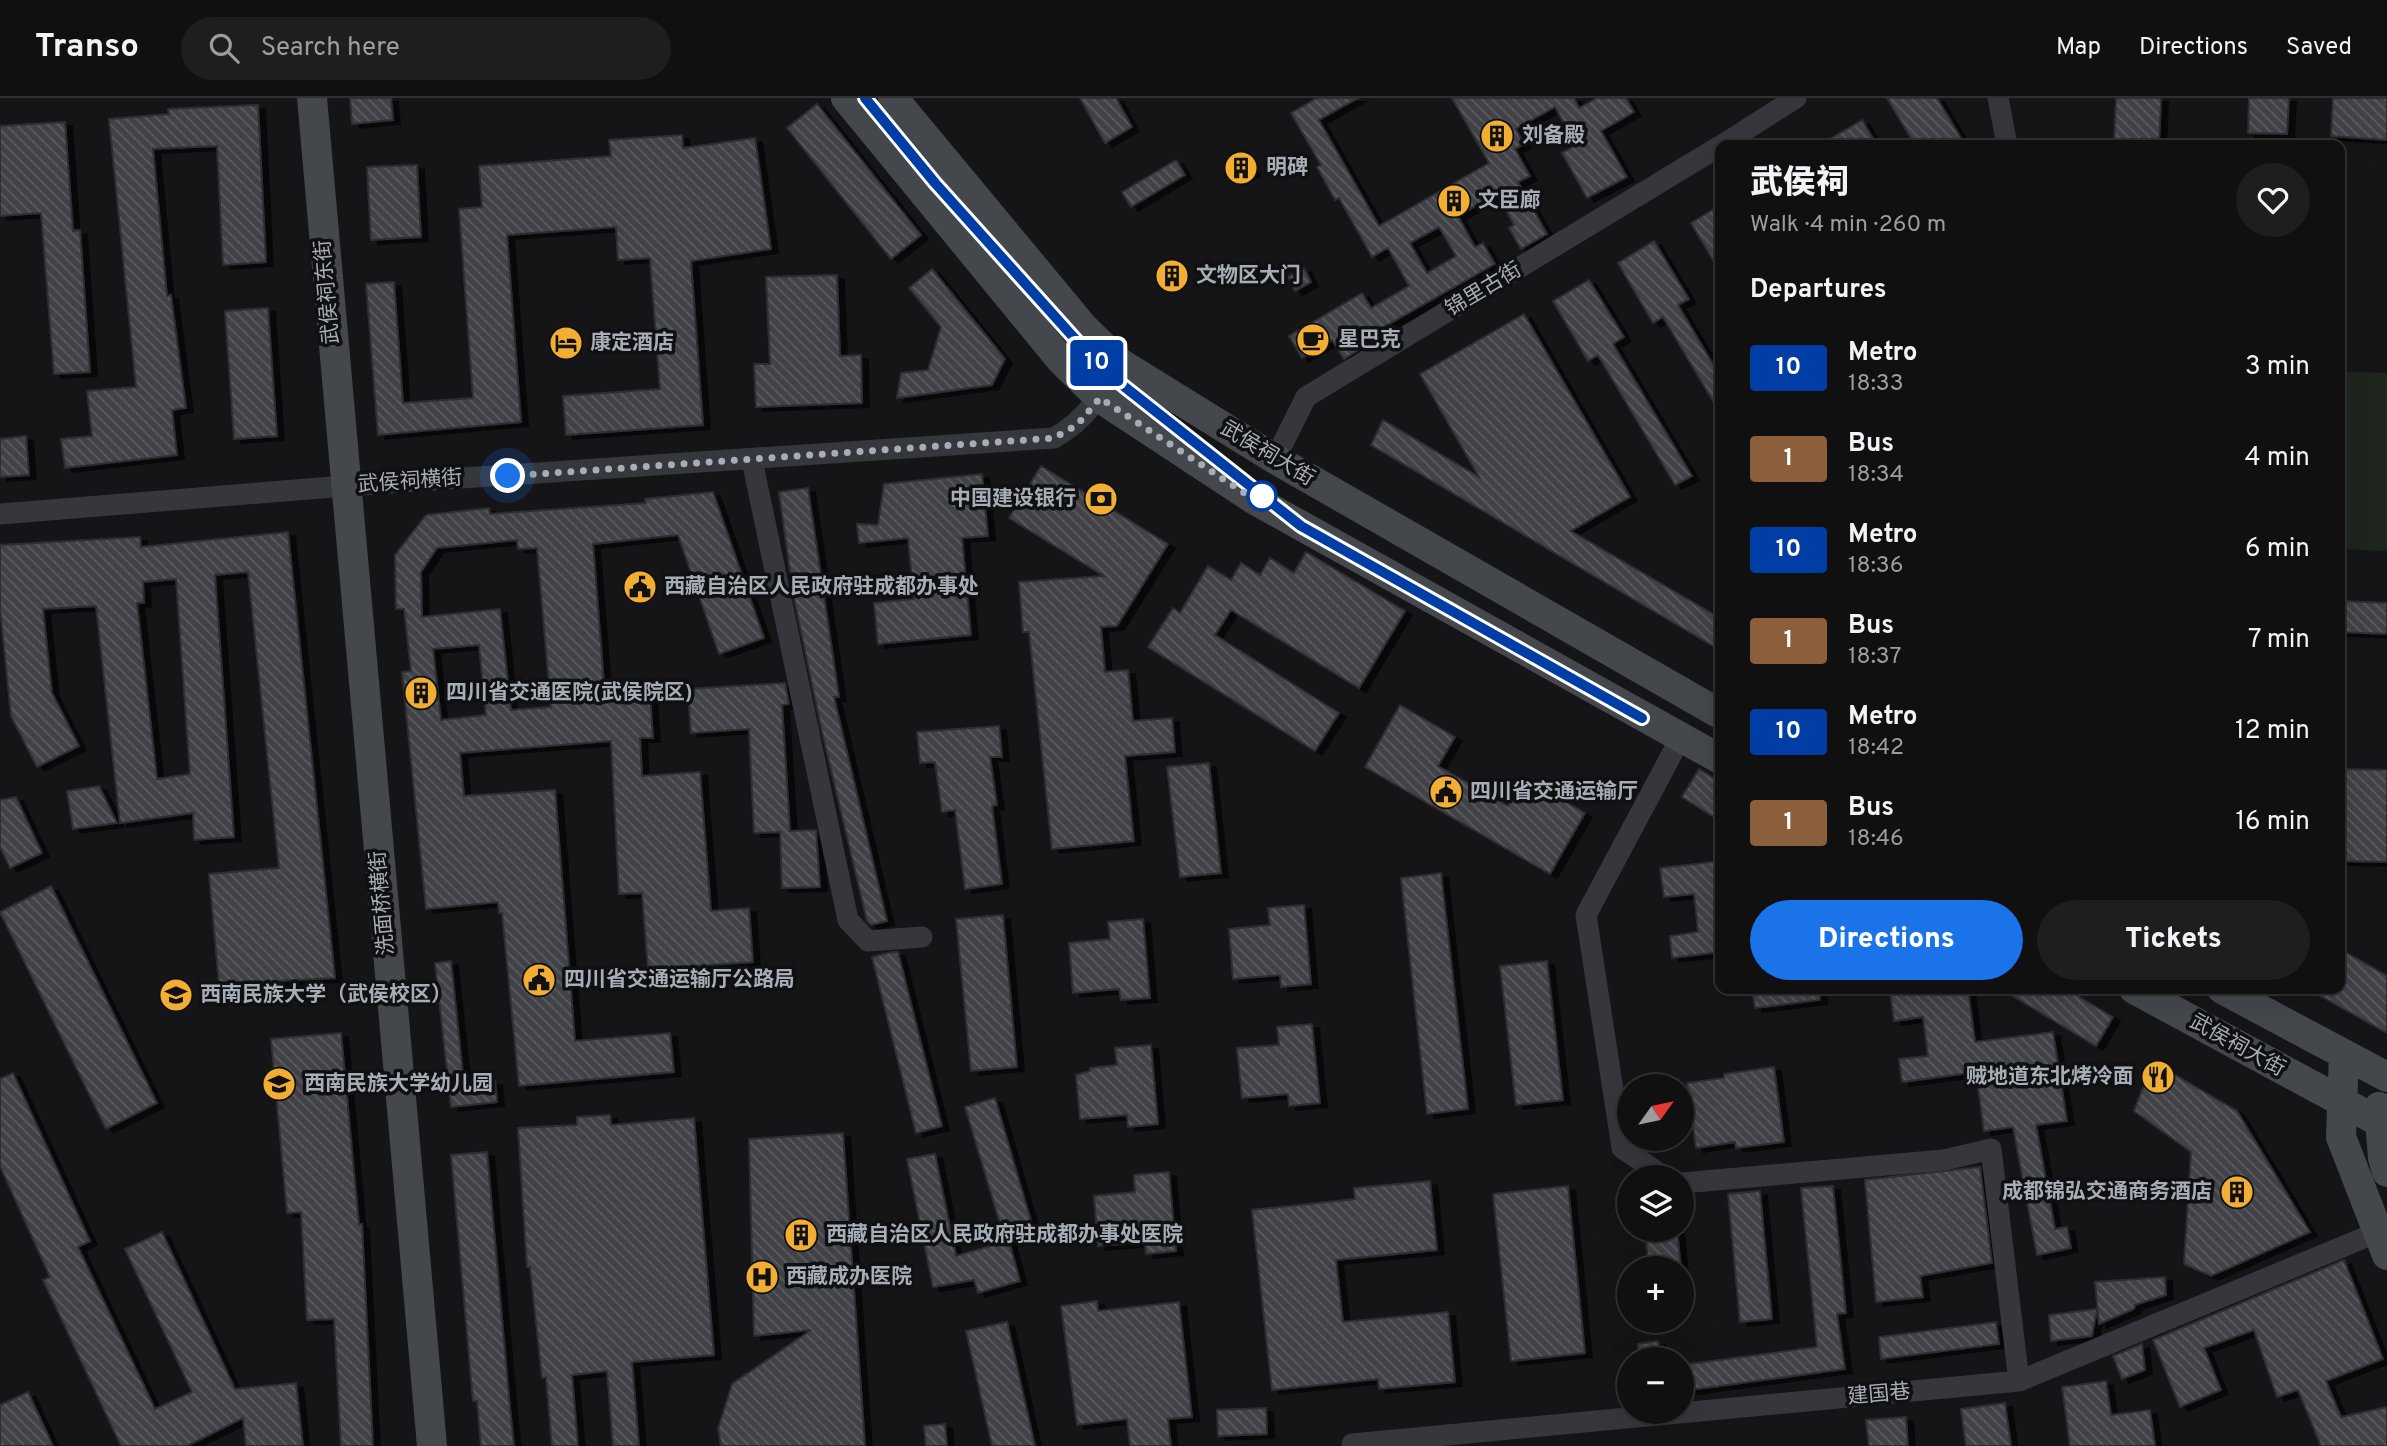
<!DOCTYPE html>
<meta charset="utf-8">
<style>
body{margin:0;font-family:Overpass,"Noto Sans SC",sans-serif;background:#1e1e1f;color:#f1f3f6;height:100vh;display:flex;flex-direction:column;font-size:26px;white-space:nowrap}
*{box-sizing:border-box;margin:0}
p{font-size:23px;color:#9c9d9f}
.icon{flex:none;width:38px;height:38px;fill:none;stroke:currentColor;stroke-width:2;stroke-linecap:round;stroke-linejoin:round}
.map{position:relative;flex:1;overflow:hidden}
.details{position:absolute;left:1715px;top:42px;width:630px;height:854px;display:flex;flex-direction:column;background:#101011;border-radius:14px;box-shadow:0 7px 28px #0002,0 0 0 2px #303031}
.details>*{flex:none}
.badge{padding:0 14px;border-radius:5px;font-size:24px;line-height:46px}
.needle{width:46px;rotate:57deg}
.buttons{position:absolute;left:1617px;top:976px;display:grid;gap:14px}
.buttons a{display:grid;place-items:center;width:77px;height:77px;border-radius:50%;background:#101011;box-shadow:0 7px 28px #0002,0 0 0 2px #303031;font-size:35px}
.you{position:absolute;width:35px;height:35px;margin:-18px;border:5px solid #fff;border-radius:50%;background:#1a73e8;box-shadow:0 0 0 10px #1a73e833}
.map>.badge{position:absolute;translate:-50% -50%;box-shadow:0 0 0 4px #fff}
h2{padding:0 35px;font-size:26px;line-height:63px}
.round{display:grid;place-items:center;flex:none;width:74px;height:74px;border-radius:37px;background:#1e1e1f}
.head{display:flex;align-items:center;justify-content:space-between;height:119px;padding:0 35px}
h1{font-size:33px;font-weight:800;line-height:52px}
.button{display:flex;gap:14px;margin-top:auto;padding:14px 35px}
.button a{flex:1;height:80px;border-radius:42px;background:#1a73e8;color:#fff;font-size:28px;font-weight:800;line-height:80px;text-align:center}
.button a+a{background:#1e1e1f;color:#f1f3f6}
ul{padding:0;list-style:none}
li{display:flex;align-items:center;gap:21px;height:91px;padding:0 35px}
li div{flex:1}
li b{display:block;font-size:26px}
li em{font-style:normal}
li .badge{min-width:77px;font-weight:700;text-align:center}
header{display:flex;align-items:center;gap:42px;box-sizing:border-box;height:98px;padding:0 35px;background:#101011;border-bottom:2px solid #303031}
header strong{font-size:33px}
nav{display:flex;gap:38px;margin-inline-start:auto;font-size:24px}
.search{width:490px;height:63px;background:#1e1e1f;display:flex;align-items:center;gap:18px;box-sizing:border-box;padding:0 24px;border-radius:38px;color:#9c9d9f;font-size:26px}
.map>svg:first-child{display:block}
.grass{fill:#1d251e}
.building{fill:url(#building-back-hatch);stroke:#2f2f33;stroke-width:2;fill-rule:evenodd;filter:url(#shadow)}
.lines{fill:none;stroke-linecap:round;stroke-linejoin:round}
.street{stroke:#36373c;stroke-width:21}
.secondary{stroke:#44474c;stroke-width:30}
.line-casing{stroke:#fff;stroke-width:16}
.line{stroke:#003da5;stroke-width:10}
.walk{stroke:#a7adb7;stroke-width:7;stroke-dasharray:0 12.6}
.stop-dot{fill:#fff;stroke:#003da5;stroke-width:3.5}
.labels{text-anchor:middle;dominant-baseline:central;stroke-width:7;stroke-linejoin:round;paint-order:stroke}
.poi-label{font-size:21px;font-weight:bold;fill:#a7adb7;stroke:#101012;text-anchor:start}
.street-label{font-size:21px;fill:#a7adb7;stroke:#101012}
</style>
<header>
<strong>Transo</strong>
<div class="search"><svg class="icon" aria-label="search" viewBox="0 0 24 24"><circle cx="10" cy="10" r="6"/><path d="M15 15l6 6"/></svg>Search here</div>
<nav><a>Map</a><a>Directions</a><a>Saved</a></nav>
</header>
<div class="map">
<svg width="2387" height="1348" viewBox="0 0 2387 1348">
<defs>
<pattern id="building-back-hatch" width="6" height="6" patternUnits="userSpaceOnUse" patternTransform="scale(1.75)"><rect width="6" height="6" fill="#414347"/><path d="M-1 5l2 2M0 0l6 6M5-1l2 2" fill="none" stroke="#5a5b5f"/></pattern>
<filter id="shadow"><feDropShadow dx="7" dy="4" stdDeviation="0" flood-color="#0009"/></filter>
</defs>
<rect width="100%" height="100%" fill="#151517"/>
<path class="grass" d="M2340,273L2387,275V453L2340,451Z"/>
<path class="building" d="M350,0H391L393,22L352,26Z
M1080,0H1116L1132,29L1105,45Z
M1317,0H1358L1319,22L1379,128L1489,65L1452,0H1574L1579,10L1597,0H1626L1634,14L1601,33L1627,79L1587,100L1562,55L1576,47L1555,9L1516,31L1524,46L1515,51L1530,78L1518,84L1547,136L1521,151L1509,130L1514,127L1497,96L1458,118L1475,149L1483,145L1495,166L1377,233L1380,239L1344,261L1332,242L1302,260L1289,238L1362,195L1371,210L1409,188L1388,150L1372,159L1339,100L1335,102L1317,69L1321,67L1291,15ZM1439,129L1456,158L1427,175L1410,145Z
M1887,0H1937L1961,40L1949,47H1915Z
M2116,0H2161L2159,47H2114Z
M2249,0H2289L2287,36L2248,35Z
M2333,0H2387V42L2331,38Z
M817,6L921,137L891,161L787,30Z
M258,7L266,164L223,167L217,48L153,51L167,198L171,197L186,310L172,312L177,357L65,370L61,341L92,338L87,293L136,289L109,21L169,16L168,11Z
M1862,22L1877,47H1820Z
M65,24L73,133L80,132L90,274L54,276L41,115L0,118V28Z
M682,37L683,50L755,40L771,151L691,163L703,327L566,337L563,298L660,291L650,160L618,162L616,129L507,137L521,324L378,337L366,186L394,184L403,305L473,300L459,111L482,109L479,68L611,58L609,42Z
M1244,57L1253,74L1237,83L1228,66Z
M1176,62L1185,77L1131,109L1122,94Z
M417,67L421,139L371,142L367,69Z
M1720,107V174L1691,125Z
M1654,143L1689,201L1678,207L1720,278V315L1663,219L1653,225L1618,165Z
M1304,170L1311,184L1295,193L1288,179Z
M932,171L1005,261L992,287L897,300L901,275L928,272L941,229L909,190Z
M837,177L840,258L861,257L862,305L756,309L754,266H770L766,179Z
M1589,182L1624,239L1613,246L1692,378L1675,387L1598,257L1588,263L1553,203Z
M268,210L277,338L234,341L225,213Z
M1524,216L1630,399L1571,433L1720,520V552L1371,347L1383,322L1479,379L1420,276Z
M26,338L29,377L0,379V341Z
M1041,368L1168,446L1117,528L1101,529L1105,574L1128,572L1133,623L1172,620L1175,654L1125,658L1134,743L1052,751L1029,534H1023L1019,484L1104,478L1009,420Z
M982,376L988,438L962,440L971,537L878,546L874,505L914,501L908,440L859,445L857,426L878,427L884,386Z
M808,390L839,599H834L887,823L871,827L867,823L822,634L793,495L779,394Z
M713,394L764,540L719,556L678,437L593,446L605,599L650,597L653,640H640L642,678L700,674L711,813L749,810L753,864L648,871L642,795L619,796L611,643L460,655L464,698L555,692L575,943L670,935L674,974L519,988L502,815H499L498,804L426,811L402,574L411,573L404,511H396L395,457L426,417L489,410L490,416L646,405L645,401ZM517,442L518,451L537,450L551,609L511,612L500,511L422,519L421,474L437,450ZM479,547L486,617L441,622L433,551Z
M288,434L335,880L219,886L209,776L279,770L248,474L215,477L234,739L194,742L193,715L120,725L96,508L43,511L52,595L79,648L37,669L11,618L0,510V447L140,439L141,449ZM176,481L190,676L157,681L137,505H144L143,484Z
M1306,454L1405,513L1359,590L1231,512L1215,537L1339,615L1315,653L1148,549L1173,510L1180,515L1208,468L1231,482L1241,465L1260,477L1270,460L1294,475Z
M2340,503L2387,505V536L2340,534Z
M785,585L789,606L782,607L790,733L816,732L820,789L782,790L780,734L754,735L749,631L691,635L688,591Z
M1400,607L1455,639L1438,668L1508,708L1524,680L1585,715L1550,776L1365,669Z
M999,628L1002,659H990L997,707L992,708L1002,786L965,791L955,712L942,714L935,664L920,665L917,634Z
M1209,665L1221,775L1180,779L1167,669Z
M1699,671L1720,684V723L1682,699Z
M2340,671L2387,672V764L2340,763Z
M99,688L117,725L73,731L67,693Z
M16,699L42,755L10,770L0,749V702Z
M1720,763V854L1672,860L1670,838L1698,834L1694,796L1664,799L1660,770Z
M1441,775L1468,1011L1427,1016L1401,780Z
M51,788L157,1005L106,1031L0,814Z
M1304,807L1311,886L1281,889L1280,877L1233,881L1229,831L1270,827L1268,810Z
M1003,817L1017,969L971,973L956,821Z
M1143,821L1150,900L1121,902L1119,891L1073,895L1069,845L1110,841L1108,824Z
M2340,851L2387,878V935L2308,891H2340Z
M892,854H898L942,1028L916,1035L872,859Z
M451,863L464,986L495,983L497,1004L451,1009L435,865Z
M1547,863L1563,1002L1516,1007L1500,868Z
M1752,891H1819L1820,902L1755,910Z
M1914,891H1968L1975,944L2053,934L2067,1023L2036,1027L2055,1131L2067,1129L2071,1150L2037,1157L2013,1029L1984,1033L1976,974L1902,984L1899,961L1928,958L1923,919L1894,923L1890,894Z
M2001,891H2066L2113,919L2096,948Z
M1312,926L1320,1005L1289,1008L1288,996L1242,1000L1237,950L1279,947L1277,929Z
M341,935L359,1127L362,1126L373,1348H341L334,1221L307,1222L301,1114L287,1115L271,941Z
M1151,947L1158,1026L1128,1029L1127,1017L1080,1021L1076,977L1090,973V970L1117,967L1115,950Z
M2153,964L2237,1013L2310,1134L2211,1178L2184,1166L2191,1054L2134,1013Z
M1774,969L1784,1044L1736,1050L1735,1044L1696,1050L1687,985L1724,980V976Z
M13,975L90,1143L78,1149L155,1311L192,1294L125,1151L162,1134L235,1291L296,1285L303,1348H246L243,1320L187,1348H121L43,1182L50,1179L0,1068V981Z
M995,1000L1031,1123L1002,1132L965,1009Z
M610,1017L611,1027L694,1020L714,1257L632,1264L639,1348H613L607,1273L572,1277L578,1348H552L546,1279L542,1280L530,1169H527L518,1030L577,1027V1019Z
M843,1035L865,1348H721L718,1331L732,1286L811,1232L754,1238L749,1041Z
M487,1054L510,1310L514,1348H481L477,1303H473L451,1057Z
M935,1056L956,1158L1009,1143L1020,1183L978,1195L974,1182L933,1189L907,1061Z
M1980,1069L1992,1165L1920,1178L1923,1199L1876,1204L1865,1082Z
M1169,1074L1176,1153L1146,1156L1145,1144L1098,1148L1094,1098L1135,1094L1134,1077Z
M1430,1083L1437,1152L1336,1162L1343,1224L1448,1214L1455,1284L1379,1291L1378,1281L1272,1292L1252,1112L1355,1101L1354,1090Z
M1568,1088L1585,1255L1511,1263L1493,1096Z
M1833,1088L1846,1215L1837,1216L1845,1271L1682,1293V1267L1817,1249L1801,1090Z
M1760,1093L1772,1221L1740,1224L1728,1096Z
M1645,1132H1677L1681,1171H1649Z
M2344,1162L2383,1261L2326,1283L2341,1319L2387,1309V1348H2321L2298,1292L2277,1299L2254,1232L2204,1250L2221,1292L2180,1309L2153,1242Z
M2165,1179L2166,1197L2135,1207L2134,1211L2099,1226L2095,1184Z
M1097,1203L1098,1213L1179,1204L1192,1319L1168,1321L1171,1348H1130L1127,1321L1077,1327L1061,1208Z
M2097,1211L2092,1238L2051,1243L2049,1217Z
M1007,1224L1035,1348H992L966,1233Z
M1996,1224L1999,1246L1881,1261L1879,1239Z
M1658,1243L1660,1262H1640L1638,1246Z
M2142,1246L2145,1272L2122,1281L2113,1258Z
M2106,1283L2111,1317L2150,1312L2155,1348H2070L2062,1289Z
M28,1294L53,1348H0V1307Z
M2005,1305L2011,1348H1966L1961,1311Z
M1266,1310L1267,1336L1218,1338L1217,1312Z
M1906,1319L1908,1348H1869L1866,1322Z
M945,1326L947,1348H926L924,1328Z"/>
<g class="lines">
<path class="street" d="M1998,0L2007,47
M1722,47L1796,0
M1275,361L1306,299L1720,48
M752,362L848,822L868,843L922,839
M0,416L345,388L1054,340C1086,322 1102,296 1120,265
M1666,1080L1622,1050L1586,817L1681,639
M1682,1085L1944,1062L1991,1051L2019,1283
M1352,1346L2019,1283L2378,1134"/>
<path class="secondary" d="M312,0L432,1348
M846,0L1061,262L1100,300L1255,402L1720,661
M893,0L1084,230L1120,265L1275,361L1720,616
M2134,891L2387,1028
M2222,891L2387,979
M2344,956L2341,1039L2387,1157
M2379,1009L2383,1060L2387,1074"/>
</g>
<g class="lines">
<defs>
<path id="line" d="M865,0L935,85L1102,271L1301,428L1642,620"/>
</defs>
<use href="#line" class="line-casing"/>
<use href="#line" class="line"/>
<path class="walk" d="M508,378L1054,340L1077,327L1100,300L1255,402L1262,398"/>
</g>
<defs>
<symbol id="building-disc" viewBox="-11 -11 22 22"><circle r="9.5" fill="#f1ae33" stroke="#101012"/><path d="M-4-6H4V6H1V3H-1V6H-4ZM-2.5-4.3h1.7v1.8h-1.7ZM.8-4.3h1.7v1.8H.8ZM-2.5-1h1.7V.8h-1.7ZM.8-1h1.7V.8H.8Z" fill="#111"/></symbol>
<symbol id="cafe-disc" viewBox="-11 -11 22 22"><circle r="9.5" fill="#f1ae33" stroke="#101012"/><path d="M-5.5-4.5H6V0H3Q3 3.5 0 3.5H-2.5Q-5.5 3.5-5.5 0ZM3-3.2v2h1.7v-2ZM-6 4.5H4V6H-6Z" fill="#111"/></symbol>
<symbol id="hotel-disc" viewBox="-11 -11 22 22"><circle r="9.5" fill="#f1ae33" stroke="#101012"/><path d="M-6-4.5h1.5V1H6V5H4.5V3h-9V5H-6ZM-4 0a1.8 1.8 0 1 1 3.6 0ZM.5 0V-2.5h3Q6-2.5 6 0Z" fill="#111"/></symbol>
<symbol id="bank-disc" viewBox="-11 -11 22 22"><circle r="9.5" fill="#f1ae33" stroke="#101012"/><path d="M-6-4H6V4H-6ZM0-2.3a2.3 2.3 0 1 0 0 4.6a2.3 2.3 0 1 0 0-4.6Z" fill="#111"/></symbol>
<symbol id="civic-disc" viewBox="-11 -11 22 22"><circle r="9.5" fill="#f1ae33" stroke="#101012"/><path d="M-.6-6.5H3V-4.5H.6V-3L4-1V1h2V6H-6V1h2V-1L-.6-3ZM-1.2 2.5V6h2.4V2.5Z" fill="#111"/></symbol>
<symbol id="university-disc" viewBox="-11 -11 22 22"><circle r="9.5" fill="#f1ae33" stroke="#101012"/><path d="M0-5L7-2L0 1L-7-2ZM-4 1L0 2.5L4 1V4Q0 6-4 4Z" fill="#111"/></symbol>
<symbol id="restaurant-disc" viewBox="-11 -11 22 22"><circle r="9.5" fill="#f1ae33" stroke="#101012"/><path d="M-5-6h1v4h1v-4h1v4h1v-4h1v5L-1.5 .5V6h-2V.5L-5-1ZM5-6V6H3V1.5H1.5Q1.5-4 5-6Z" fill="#111"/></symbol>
<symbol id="school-disc" viewBox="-11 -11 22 22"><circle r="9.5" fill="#f1ae33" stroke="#101012"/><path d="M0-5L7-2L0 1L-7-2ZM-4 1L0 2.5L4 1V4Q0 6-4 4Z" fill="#111"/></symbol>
<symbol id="hospital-disc" viewBox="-11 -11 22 22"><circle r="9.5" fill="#f1ae33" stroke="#101012"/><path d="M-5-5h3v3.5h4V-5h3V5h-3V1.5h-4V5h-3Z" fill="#111"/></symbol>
</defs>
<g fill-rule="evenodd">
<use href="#building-disc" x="1478" y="19" width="38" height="38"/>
<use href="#building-disc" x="1222" y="51" width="38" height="38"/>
<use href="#building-disc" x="1435" y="84" width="38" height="38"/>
<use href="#building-disc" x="1153" y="159" width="38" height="38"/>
<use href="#cafe-disc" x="1294" y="223" width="38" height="38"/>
<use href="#hotel-disc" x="547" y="226" width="38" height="38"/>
<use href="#bank-disc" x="1082" y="382" width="38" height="38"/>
<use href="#civic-disc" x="621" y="470" width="38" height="38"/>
<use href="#building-disc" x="402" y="576" width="38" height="38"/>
<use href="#civic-disc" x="1427" y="675" width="38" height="38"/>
<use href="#civic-disc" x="520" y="863" width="38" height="38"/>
<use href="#university-disc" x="157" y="878" width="38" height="38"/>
<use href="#restaurant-disc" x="2139" y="960" width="38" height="38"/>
<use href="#school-disc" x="260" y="967" width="38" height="38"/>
<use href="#building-disc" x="2218" y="1075" width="38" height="38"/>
<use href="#building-disc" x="782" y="1118" width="38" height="38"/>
<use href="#hospital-disc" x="743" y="1160" width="38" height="38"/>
</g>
<circle class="stop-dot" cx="1262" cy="398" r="14"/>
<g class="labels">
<g class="poi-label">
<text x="1522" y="38">刘备殿</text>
<text x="1266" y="70">明碑</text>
<text x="1478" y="103">文臣廊</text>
<text x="1196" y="178">文物区大门</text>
<text x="1338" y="242">星巴克</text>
<text x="590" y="245">康定酒店</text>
<text x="1076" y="401" text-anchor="end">中国建设银行</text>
<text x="664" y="489">西藏自治区人民政府驻成都办事处</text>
<text x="446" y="595">四川省交通医院(武侯院区)</text>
<text x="1470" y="694">四川省交通运输厅</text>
<text x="564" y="882">四川省交通运输厅公路局</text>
<text x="200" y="897">西南民族大学（武侯校区）</text>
<text x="2134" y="979" text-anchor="end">贼地道东北烤冷面</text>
<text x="304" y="986">西南民族大学幼儿园</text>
<text x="2212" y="1094" text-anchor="end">成都锦弘交通商务酒店</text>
<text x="826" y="1137">西藏自治区人民政府驻成都办事处医院</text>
<text x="786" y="1179">西藏成办医院</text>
</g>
<g class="street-label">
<text transform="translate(1484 192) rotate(-31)">锦里古街</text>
<text transform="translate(328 194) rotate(-95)">武侯祠东街</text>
<text transform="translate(1267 356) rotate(31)">武侯祠大街</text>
<text transform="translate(410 384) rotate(-4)">武侯祠横街</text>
<text transform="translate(383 805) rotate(-95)">洗面桥横街</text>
<text transform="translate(2237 948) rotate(29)">武侯祠大街</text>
<text transform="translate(1879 1297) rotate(-5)">建国巷</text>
</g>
</g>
</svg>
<div class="buttons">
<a><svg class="needle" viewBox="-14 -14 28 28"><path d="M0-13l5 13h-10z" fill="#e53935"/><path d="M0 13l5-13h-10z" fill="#9c9d9f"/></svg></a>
<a><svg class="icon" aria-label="layers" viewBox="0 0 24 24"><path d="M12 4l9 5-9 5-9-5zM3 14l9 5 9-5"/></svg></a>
<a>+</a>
<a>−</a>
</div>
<div class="you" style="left:508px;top:378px"></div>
<b class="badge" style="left:1097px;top:265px;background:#003da5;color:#fff">10</b>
<section class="details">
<div class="head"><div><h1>武侯祠</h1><p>Walk · 4 min · 260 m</p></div><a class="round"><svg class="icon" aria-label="heart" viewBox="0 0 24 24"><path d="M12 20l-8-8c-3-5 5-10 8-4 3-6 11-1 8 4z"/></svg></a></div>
<h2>Departures</h2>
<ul>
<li><span class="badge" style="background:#003da5;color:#fff">10</span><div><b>Metro</b><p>18:33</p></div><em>3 min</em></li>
<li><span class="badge" style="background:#8b5e3c;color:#fff">1</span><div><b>Bus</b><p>18:34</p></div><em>4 min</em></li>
<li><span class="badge" style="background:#003da5;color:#fff">10</span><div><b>Metro</b><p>18:36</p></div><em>6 min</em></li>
<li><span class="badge" style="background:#8b5e3c;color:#fff">1</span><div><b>Bus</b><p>18:37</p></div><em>7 min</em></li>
<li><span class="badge" style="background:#003da5;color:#fff">10</span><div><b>Metro</b><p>18:42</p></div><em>12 min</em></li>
<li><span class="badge" style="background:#8b5e3c;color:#fff">1</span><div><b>Bus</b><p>18:46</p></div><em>16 min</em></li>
</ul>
<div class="button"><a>Directions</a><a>Tickets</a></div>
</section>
</div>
